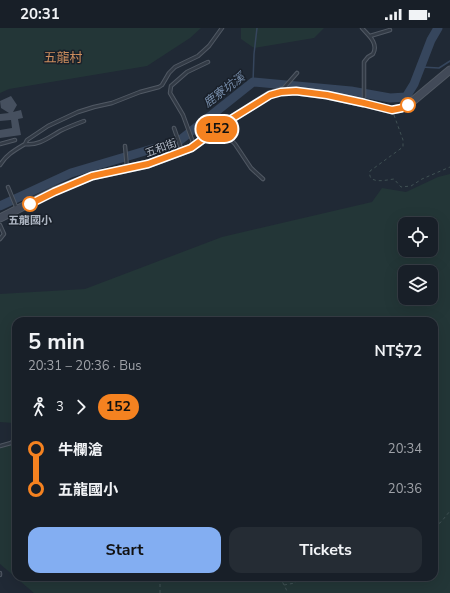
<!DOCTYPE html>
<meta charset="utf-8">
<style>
body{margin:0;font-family:"Nunito Sans","Noto Sans TC",sans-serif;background:#252c34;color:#f1f3f6;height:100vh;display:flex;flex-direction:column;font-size:15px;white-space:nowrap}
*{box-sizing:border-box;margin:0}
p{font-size:13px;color:#9fa2a8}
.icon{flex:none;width:22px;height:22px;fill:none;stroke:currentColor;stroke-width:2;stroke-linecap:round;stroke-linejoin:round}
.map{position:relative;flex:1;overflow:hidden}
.drawer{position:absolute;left:12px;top:289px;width:426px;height:264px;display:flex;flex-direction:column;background:#181f28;border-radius:12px;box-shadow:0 4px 16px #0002,0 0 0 1px #363d45}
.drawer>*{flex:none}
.badge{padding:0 8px;border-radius:13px;font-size:14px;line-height:26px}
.controls{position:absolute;left:398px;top:189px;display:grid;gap:8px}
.controls a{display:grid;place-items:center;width:40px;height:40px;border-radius:8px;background:#181f28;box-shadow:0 4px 16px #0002,0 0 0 1px #363d45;font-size:20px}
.map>.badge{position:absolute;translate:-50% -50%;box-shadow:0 0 0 2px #fff}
.legs{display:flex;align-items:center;gap:6px;height:44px;padding:0 16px;font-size:13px}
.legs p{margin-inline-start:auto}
.headline{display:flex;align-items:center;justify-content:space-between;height:68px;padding:0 16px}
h1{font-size:22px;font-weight:700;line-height:30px}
.primary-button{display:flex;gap:8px;margin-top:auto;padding:8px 16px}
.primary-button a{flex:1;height:46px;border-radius:12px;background:#83aef2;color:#111;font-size:16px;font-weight:700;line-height:46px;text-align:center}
.primary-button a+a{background:#252c34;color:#f1f3f6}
ul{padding:0 16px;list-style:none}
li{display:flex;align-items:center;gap:14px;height:40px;font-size:15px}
li i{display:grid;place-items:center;width:6px;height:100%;margin:0 5px;background:currentColor}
li i::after{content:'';width:10px;height:10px;margin:-5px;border:3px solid;border-radius:50%;background:#181f28}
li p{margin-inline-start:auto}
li:first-child i{background:linear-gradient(#0000 50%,currentColor 0)}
li:last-child i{background:linear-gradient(currentColor 50%,#0000 0)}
.status{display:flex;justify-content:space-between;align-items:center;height:28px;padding:0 20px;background:#181f28;direction:ltr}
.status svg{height:11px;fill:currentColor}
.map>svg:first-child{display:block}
.green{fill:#233637;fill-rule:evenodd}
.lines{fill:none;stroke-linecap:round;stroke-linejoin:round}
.stream{stroke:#36465d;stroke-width:1.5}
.river{stroke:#36465d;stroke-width:9}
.building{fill:#46505f}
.lane-casing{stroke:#515964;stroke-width:4.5}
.secondary-casing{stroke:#515964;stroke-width:9}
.path{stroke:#405154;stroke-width:1;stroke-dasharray:3 3;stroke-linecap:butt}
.lane{stroke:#333b46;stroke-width:2.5}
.secondary{stroke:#424a58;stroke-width:7}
.line-1-casing{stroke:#fff;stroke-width:9}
.line-1{stroke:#f58220;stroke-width:6}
.stop-1-dot{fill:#fff;stroke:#f58220;stroke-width:2}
.labels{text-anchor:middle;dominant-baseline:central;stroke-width:3;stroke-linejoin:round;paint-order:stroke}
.street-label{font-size:11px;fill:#aeb6c3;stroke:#19202a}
.stop-label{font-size:11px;font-weight:bold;fill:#aeb6c3;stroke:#19202a}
.water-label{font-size:12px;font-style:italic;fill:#778daa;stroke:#19202a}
.quarter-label{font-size:13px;fill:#cd8e5e;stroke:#19202a}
</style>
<div class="status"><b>20:31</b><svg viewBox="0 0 49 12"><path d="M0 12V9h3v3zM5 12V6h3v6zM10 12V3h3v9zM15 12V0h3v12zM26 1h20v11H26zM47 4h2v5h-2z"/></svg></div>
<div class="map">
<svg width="450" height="565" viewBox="0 0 450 565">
<rect width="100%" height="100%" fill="#202935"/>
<path class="green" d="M0,0H201L190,10L147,38L9,61L0,65Z
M241,0H324L314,10L254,20L241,11Z
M450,146V565H34L0,536V419L12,414L13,395L0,394V266L85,261L222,209L372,174L382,160L406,164L438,149ZM405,196H431V222H405ZM405,244H431V270H405ZM16,293H434V549H16Z"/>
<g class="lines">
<path class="stream" d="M421,39L439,40L450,33
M253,54L254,26L257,0"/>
<path class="river" d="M0,178L71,145L179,113L253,54L351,63L390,70L406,69L414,56L431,12L438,0"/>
</g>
<path class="building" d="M11,68L17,77L13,84L21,82L23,90L18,91L21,107L0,110V102L12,100L11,92L0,93V86L9,85L1,80L0,73Z"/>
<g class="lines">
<defs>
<path id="lane" d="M362,0C368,7 379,15 373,26L368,29L364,34V74
M370,8L390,2
M282,62L297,45
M174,100L182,123
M219,100L235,116L251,140L263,151
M0,116L15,112
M25,116C39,118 49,109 60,103C68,99 76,96 84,93
M194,117L183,87L170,65L171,58L187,44L208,34
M125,118L127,140
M0,137C6,127 15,122 25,116L27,112L48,98L78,84L94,79L112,75L140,64L159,59L162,57L169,45L175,39L198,28L209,18L222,0
M8,159L17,181
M0,197L4,206L0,211
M0,418L11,415L16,410
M0,545V547"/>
<path id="secondary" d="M0,190L54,163L92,148L148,136L191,120L228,93L269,67L281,63H296L327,67L364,75L392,82L402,80L408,77L450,42"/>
</defs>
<use href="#lane" class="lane-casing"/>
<use href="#secondary" class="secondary-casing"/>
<path class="path" d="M394,87L403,112V119L370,143C367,157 386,152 394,151L401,159L411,158L422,151L450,139
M434,499L441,494L450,483
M280,549L288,565
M284,557L295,555L297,549
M160,565V549"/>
<use href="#lane" class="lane"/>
<use href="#secondary" class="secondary"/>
</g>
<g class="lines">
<defs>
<path id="line-1" d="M30,176L54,164L92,148L148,136L191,120L228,93L270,67L281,64L296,63L327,67L364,75L392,82L402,80L408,77"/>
</defs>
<use href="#line-1" class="line-1-casing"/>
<use href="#line-1" class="line-1"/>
</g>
<g class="stop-1-dot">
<circle cx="408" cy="77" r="7"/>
<circle cx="30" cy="176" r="7"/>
</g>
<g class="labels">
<g class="street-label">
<text transform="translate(161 120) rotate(-20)">五和街</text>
</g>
<g class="stop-label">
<text x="30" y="192">五龍國小</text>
</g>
<g class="water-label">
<text transform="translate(224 62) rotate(-37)">鹿寮坑溪</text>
</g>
<g class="quarter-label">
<text x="63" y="30">五龍村</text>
</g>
</g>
</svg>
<div class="controls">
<a><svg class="icon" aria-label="locate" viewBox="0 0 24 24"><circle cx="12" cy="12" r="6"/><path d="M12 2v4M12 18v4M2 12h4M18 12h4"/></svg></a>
<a><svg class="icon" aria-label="layers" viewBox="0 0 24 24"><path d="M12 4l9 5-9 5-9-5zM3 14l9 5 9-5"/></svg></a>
</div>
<b class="badge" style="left:217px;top:101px;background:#f58220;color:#111">152</b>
<section class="drawer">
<div class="headline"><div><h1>5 min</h1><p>20:31 – 20:36 · Bus</p></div><b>NT$72</b></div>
<div class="legs"><svg class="icon" aria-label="walk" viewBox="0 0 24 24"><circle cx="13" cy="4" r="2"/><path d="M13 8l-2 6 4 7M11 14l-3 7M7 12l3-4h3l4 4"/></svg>3<svg class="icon" aria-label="forward" viewBox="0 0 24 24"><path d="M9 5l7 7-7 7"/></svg><b class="badge" style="background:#f58220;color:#111">152</b></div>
<ul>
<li><i style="color:#f58220"></i><b>牛欄滄</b><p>20:34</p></li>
<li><i style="color:#f58220"></i><b>五龍國小</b><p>20:36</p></li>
</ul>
<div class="primary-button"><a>Start</a><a>Tickets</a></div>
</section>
</div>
